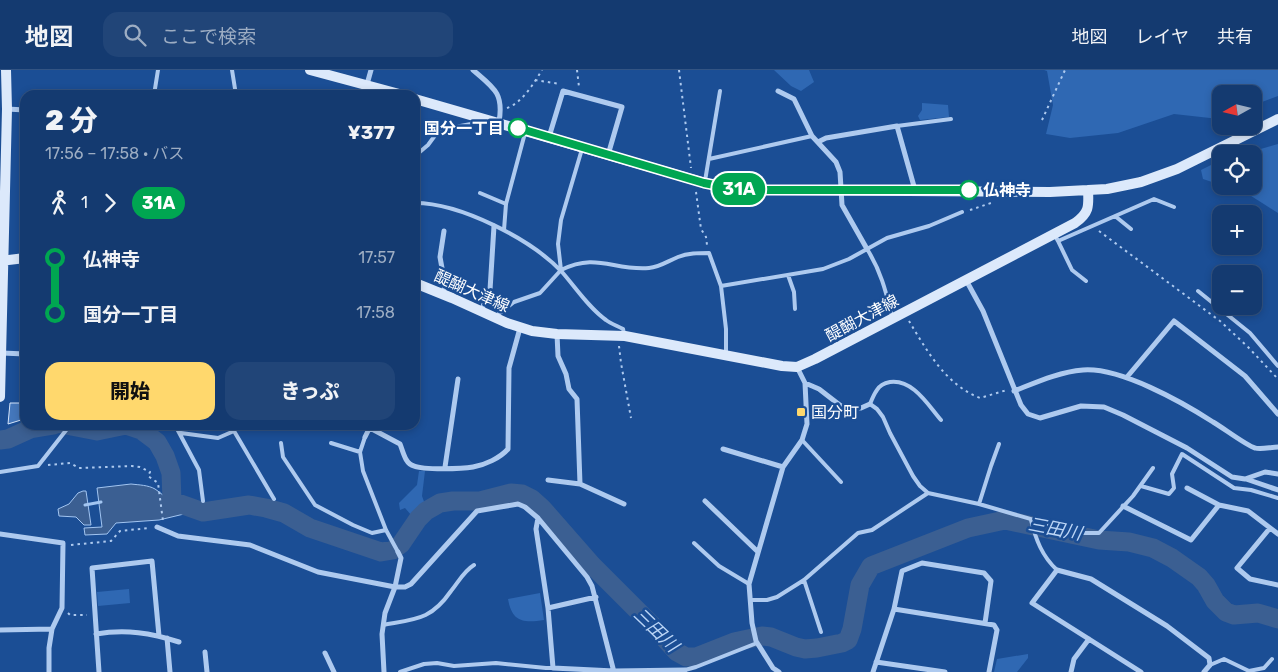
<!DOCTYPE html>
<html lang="ja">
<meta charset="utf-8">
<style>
body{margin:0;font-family:Rubik,"Noto Sans JP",sans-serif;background:#214578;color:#f1f3f6;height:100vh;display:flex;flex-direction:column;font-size:19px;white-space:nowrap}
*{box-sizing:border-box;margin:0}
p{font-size:16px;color:#9dadc3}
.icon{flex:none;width:28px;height:28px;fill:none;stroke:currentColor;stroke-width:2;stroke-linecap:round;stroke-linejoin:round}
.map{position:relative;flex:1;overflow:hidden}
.details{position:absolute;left:20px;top:20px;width:400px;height:340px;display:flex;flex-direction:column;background:#143a70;border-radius:15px;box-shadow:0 2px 8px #0003,0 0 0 1px #335483}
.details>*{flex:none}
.badge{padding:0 10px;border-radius:16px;font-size:18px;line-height:32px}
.needle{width:32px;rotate:262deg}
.buttons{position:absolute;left:1212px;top:15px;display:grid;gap:10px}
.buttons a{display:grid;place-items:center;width:50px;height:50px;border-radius:10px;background:#143a70;box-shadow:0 2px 8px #0003,0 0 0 1px #335483;font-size:25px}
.map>.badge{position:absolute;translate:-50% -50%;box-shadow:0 0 0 2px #fff}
.legs{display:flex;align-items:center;gap:8px;height:55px;padding:0 25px;font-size:16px}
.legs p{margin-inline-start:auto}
.overview{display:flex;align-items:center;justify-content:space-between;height:85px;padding:0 25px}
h1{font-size:28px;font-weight:800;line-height:38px}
.button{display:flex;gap:10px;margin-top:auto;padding:10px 25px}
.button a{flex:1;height:58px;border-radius:15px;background:#ffd86d;color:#111;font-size:20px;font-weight:800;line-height:58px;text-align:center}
.button a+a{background:#214578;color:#f1f3f6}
ul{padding:0 25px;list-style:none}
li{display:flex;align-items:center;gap:18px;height:55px;font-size:19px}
li i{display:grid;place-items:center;width:8px;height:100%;margin:0 6px;background:currentColor}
li i::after{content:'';width:12px;height:12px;margin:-6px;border:4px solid;border-radius:50%;background:#143a70}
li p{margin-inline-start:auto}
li:first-child i{background:linear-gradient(#0000 50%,currentColor 0)}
li:last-child i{background:linear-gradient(currentColor 50%,#0000 0)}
header{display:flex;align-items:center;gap:30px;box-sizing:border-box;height:70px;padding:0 25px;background:#143a70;border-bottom:1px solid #335483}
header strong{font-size:24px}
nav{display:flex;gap:28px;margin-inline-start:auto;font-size:18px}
.search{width:350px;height:45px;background:#214578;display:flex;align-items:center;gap:12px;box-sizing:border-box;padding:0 18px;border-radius:15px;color:#9dadc3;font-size:19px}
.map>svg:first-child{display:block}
.green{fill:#2f68b3}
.water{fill:#3b5f92;stroke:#a2c5f1}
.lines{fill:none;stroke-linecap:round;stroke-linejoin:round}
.stream{stroke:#a2c5f1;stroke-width:3}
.river{stroke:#3b5f92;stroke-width:19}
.building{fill:#4477bc;stroke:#d5e5fb}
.path{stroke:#aecaef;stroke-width:2;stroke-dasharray:2.5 4;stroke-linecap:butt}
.lane{stroke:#aecaef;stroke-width:4}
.street{stroke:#aecaef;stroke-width:5}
.secondary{stroke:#dce9fb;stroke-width:10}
.line-1-casing{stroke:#fff;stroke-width:11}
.line-1{stroke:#00a651;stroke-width:8}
.stop-1-dot{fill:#fff;stroke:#00a651;stroke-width:2.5}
.poi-dot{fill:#ffd86d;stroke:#1b4e95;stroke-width:2}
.labels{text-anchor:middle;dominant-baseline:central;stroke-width:5;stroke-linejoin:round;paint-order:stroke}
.stop-label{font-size:16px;font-weight:bold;fill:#fff;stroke:#1b4e95;text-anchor:end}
.street-label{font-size:16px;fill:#fff;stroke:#1b4e95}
.poi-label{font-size:16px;fill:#fff;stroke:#1b4e95;text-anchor:start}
.water-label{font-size:18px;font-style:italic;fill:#bbd5f6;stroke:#1b4e95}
</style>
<header>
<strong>地図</strong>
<div class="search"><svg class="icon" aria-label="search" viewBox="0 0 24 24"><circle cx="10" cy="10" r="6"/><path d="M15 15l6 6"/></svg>ここで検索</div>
<nav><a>地図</a><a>レイヤ</a><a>共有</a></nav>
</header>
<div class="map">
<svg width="1278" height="602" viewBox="0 0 1278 602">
<rect width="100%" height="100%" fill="#1b4e95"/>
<path class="green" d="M774,0H809L814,12L801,21L791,16Z
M1044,0H1278V26L1254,35V24H1221V48L1219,49L1174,44L1118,63L1070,68L1046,64L1053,35L1047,1Z
M922,33L948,35L949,47L920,50L918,46L922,40Z
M1278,74V143L1248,124L1225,116H1254V84H1243Z
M1221,90V115L1203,109L1201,100Z
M419,401H425L422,426L426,437L412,446L405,438L400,440L399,433L417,415Z
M129,519L130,533L98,536L97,522Z
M540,523L544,550C523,553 512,552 508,529Z
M1028,584V588L1017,602H994L997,589Z"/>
<path class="water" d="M131,414C139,415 148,415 155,419C167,427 168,433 184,437V444L159,450L116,453L107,464L85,465L84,458L102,457L97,418Z
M83,421H86L91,455H84L76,447L59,446L58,439L69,434L78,423Z"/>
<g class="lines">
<path class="stream" d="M85,435L101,432
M181,440L203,442"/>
<path class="river" d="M66,355L97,361L126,355L141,360L157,372L165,386L171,403L172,431L203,442L249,435L266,438L284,443L310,458L381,482L393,480L401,474L418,449L426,441L440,433L453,431H480L511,423L522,424L532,429L542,438L592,495L656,559L677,582L686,587H696L734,572L762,566L771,567L796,577L805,579L817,578L842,573L848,570L852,559L860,515L871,496L968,458L1005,450L1099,470L1129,472L1153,478L1172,488L1199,507L1206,515L1215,531L1226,542L1234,545L1258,543L1278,549
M0,370L8,369L30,359L54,355"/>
</g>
<path class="building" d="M10,333H21V350L8,354Z"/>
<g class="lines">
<path class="path" d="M577,0L579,17
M679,0L691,98
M535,10L560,14
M507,38C522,33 534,13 542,0
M1042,50L1065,0
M696,122L701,159L706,167L707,175
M970,140L991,133
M1099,161L1220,251L1248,277L1278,309
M909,251C927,281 946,315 980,328L1007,320
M619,276L621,293L631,348
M48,395L70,393L79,398L132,396L140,397L150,402L148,406L158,413L163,451
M71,475L111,471L120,461L149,458
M68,543L70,545H87"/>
<path class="lane" d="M232,0L236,25
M154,25L158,0
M897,56L951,49
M415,86L428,75L439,60L471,54L476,48
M709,89L812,66
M705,111L720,21
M480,123L506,134L504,160
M415,133C460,133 531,169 562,202C576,218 589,238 606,250C611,254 618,256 623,259L624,264
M506,134L525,63
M1115,146L1131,159
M1054,164L1058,171L1154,129L1174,137
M1058,171L1072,200L1086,211
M867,179C881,201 886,222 892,246
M561,200C597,182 613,201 649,198C660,197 668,191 678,187C688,183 698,183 709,183L721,216L726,259V284
M788,205L794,222L795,239
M721,216L823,199L849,189L887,168L929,156L962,142
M1198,221L1250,263L1278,296
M496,246L514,232L540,223L561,200L558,174L561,150L582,79
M415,297L417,299
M941,350C928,335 913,309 890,312C885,313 880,315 877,320C874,324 872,329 870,334L877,339L883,347L890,363L913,406L920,416L928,423L979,434L1065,459L1083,463H1099L1133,426L1153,398
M175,355L199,400L203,431
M181,363L218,368L234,361L274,429
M365,367L360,382L363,401L386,460L398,482
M802,370L841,412
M281,373L283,387L315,435L353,455L372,463L386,460
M331,373L360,382
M0,402L38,396L67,359
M1141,416L1169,424L1174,418L1172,404L1182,384L1234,418L1251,420L1278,428
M979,434L991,396L999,374
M1031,450C1036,470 1042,486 1057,500
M694,473L719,496L749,514
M804,510L821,562
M750,530H767L777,527L804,510L858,463L872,460L928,423
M383,555C416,549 431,550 451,521C459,511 464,501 474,495
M1210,595L1224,589L1249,601L1264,598L1272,589
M685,600L696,597L757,573
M400,602L424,594L437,593L454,596L496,593L546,598H553"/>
<path class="street" d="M473,0C494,18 504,23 499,52
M778,21L794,29L812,66L836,92L840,102L842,135L867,179
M364,25L371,0
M7,39L25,40
M549,67L563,21L622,37L608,85
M818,72L826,68L897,56L915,120
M966,210L983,241L1021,335L1028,344L1040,348L1081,336L1104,337L1123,345L1187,378L1232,407L1245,409L1265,402L1278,404
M443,224L445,215L440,187L444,161
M481,241L490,220L494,156
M2,283L25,284
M1127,307L1174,251L1245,306L1278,344
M805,313L819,319L841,336L861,338L870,334
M1014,321C1037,312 1059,302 1083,300C1120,297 1182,332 1213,352C1222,357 1247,376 1255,378C1261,380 1271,377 1278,377
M370,358L400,374C403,381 405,394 414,396C423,400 462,399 473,397C485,395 500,388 508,379L509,298L520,258
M365,367L371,355
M723,379L783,397
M445,397L458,309
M1246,409L1278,420
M548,410L580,414L577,329L569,319L566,304L558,286L557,264
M580,414L624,434
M1187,418L1219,435L1248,441L1278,464
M705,431L757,481
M1123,436L1191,470L1219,435
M538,448L536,459L548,538L553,598L614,601L685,600
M157,457L178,466L250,475L318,502L395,517H405L411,514L477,441L518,434L525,437L538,448L587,507L592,516L614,602
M1270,458L1237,498L1250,509L1278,515
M0,464L63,473L62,538L52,559L49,578V602
M548,538L596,527
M894,539L994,555L997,560L989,602
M0,560L52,559
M96,564C126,559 151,563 179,572
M167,568L170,602
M205,582L207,602
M325,583L334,602
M876,592L945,602
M99,602L92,498L152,491L159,566
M384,602L382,564L385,543L395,517L401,488L398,482
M779,602L773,598L756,571L752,553L749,514L783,397L802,370L807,354L805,313L797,297
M873,602L894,539L902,501L922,493L984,503L991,511L985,553
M1071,602L1074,589L1089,569
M1141,602L1032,533L1057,500L1091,509L1167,556L1209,588L1210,595L1204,602"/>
<path class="secondary" d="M310,0L403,25
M415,29L705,113L730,118L755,120L1050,122L1107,119L1141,112L1177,99L1278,49
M0,191L25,188
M415,213L452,228L507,253L532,261L557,264L625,266L782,296L797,297L815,289L1075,153C1089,143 1089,137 1088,120
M0,327L7,39L6,0"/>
</g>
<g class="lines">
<defs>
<path id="line-1" d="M518,58L704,113L730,118L755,120H969"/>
</defs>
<use href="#line-1" class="line-1-casing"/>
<use href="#line-1" class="line-1"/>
</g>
<g class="stop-1-dot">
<circle cx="518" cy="58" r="9"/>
<circle cx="969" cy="120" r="9"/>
</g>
<rect class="poi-dot" x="796" y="337" width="10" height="10" rx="2.5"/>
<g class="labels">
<g class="stop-label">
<text x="504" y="58">国分一丁目</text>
<text x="983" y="120" text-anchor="start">仏神寺</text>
</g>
<g class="street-label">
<text transform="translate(472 221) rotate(24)">醍醐大津線</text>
<text transform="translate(862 248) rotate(-28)">醍醐大津線</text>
</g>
<g class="poi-label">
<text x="811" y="342">国分町</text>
</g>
<g class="water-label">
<text transform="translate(1055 459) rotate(11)">三田川</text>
<text transform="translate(656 560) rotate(44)">三田川</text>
</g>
</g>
</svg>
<div class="buttons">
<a><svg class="needle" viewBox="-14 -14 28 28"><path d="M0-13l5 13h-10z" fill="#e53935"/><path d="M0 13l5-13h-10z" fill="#9dadc3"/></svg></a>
<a><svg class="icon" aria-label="locate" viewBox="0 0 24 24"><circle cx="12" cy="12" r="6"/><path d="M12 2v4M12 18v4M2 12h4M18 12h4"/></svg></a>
<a>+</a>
<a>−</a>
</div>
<b class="badge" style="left:739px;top:119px;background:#00a651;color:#fff">31A</b>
<section class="details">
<div class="overview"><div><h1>2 分</h1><p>17:56 – 17:58 · バス</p></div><b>¥377</b></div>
<div class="legs"><svg class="icon" aria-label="walk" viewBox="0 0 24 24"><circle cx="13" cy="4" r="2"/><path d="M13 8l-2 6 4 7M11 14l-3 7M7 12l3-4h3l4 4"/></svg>1<svg class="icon" aria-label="forward" viewBox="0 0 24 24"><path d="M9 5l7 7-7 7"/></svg><b class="badge" style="background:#00a651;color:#fff">31A</b></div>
<ul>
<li><i style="color:#00a651"></i><b>仏神寺</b><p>17:57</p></li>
<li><i style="color:#00a651"></i><b>国分一丁目</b><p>17:58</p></li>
</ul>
<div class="button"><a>開始</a><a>きっぷ</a></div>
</section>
</div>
